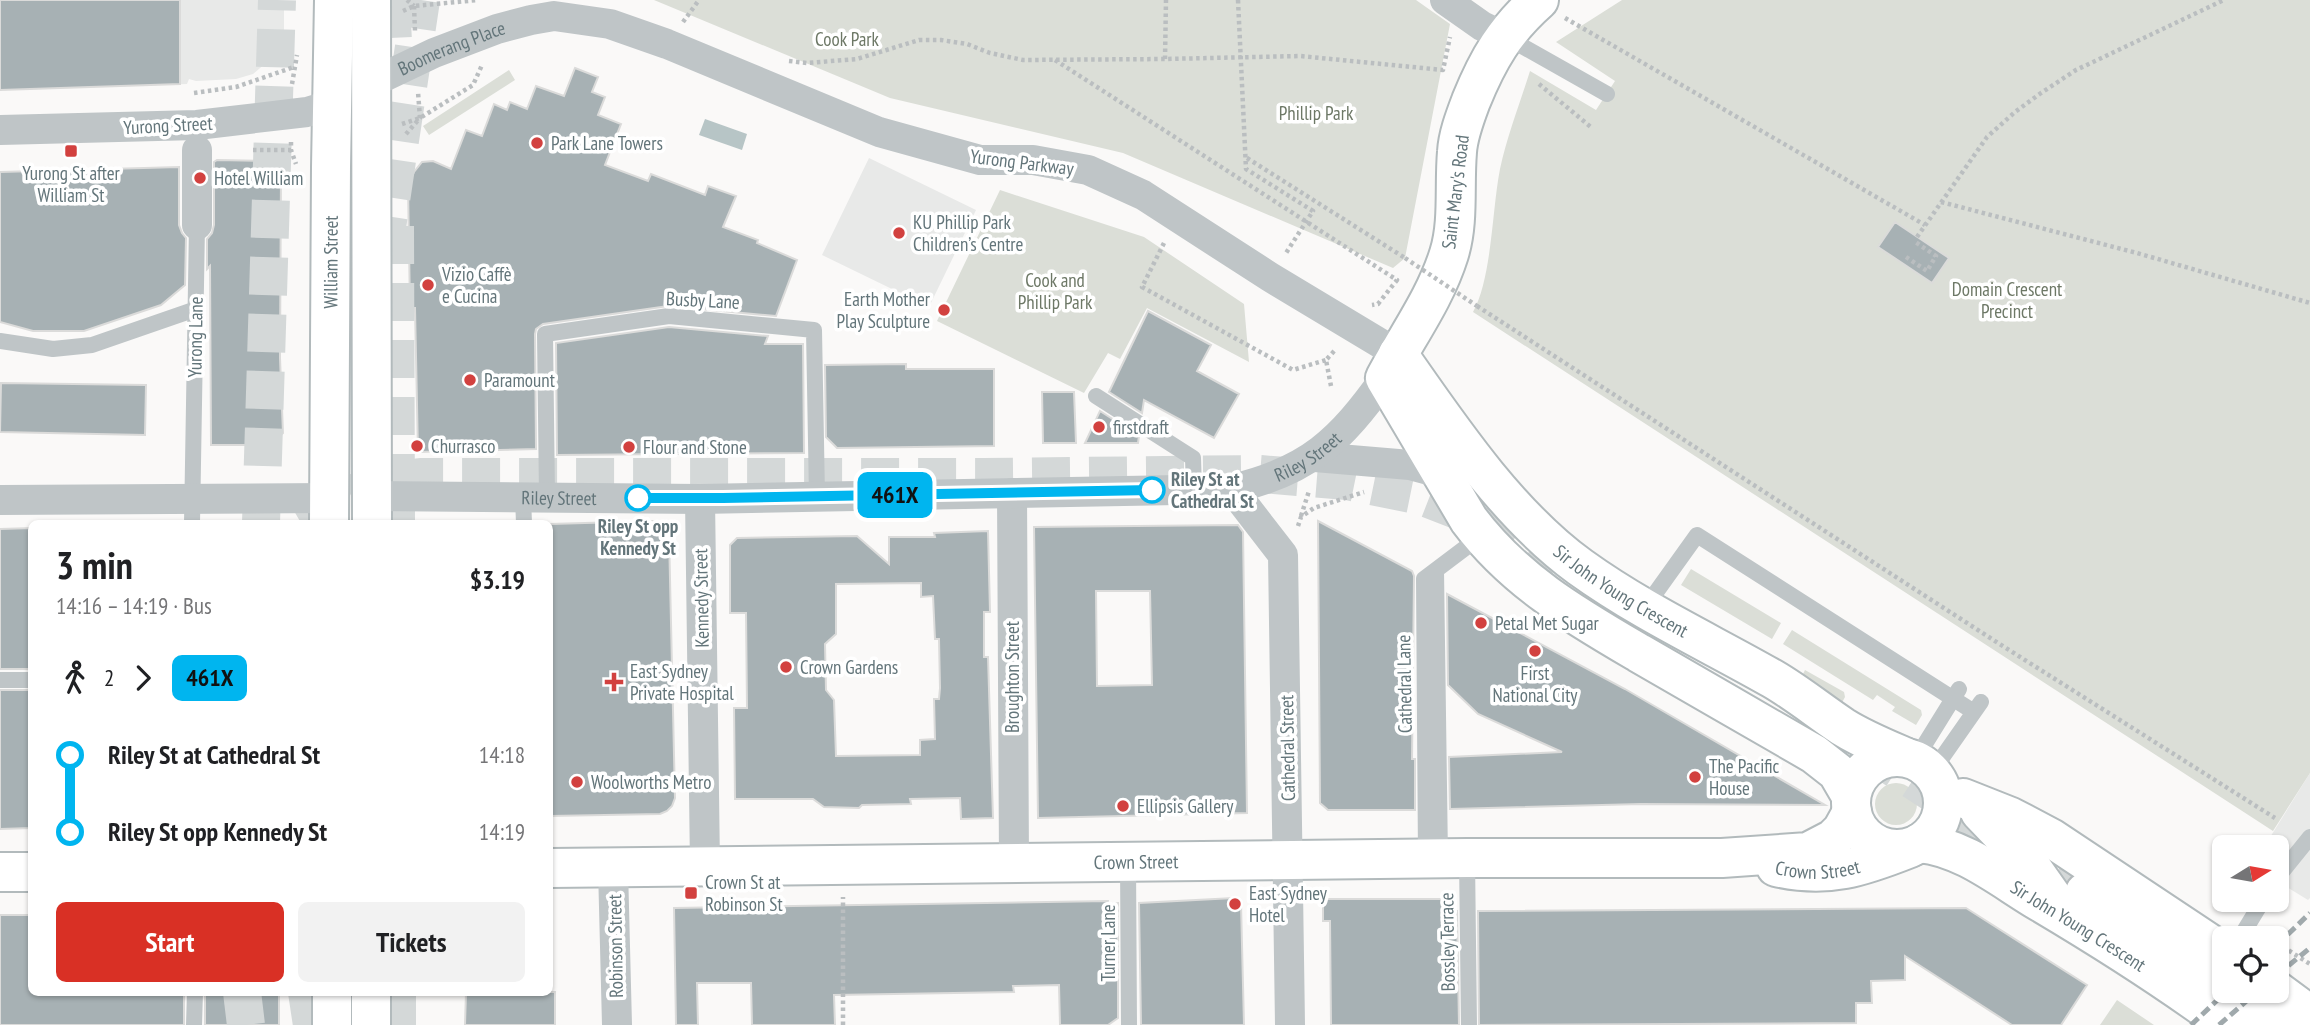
<!DOCTYPE html>
<meta charset="utf-8">
<style>
body{margin:0;font-family:"PT Sans Narrow",sans-serif;background:#f2f2f2;color:#202124;height:100vh;display:flex;flex-direction:column;font-size:26px;white-space:nowrap}
*{box-sizing:border-box;margin:0}
p{font-size:23px;color:#757577}
.icon{flex:none;width:38px;height:38px;fill:none;stroke:currentColor;stroke-width:2;stroke-linecap:round;stroke-linejoin:round}
.map{position:relative;flex:1;overflow:hidden}
.panel{position:absolute;left:28px;top:520px;width:525px;height:476px;display:flex;flex-direction:column;background:#fff;border-radius:10px;box-shadow:0 2px 5px #0004}
.panel>*{flex:none}
.badge{padding:0 14px;border-radius:10px;font-size:24px;line-height:46px}
.needle{width:46px;rotate:79deg}
.tools{position:absolute;left:2212px;top:835px;display:grid;gap:14px}
.tools a{display:grid;place-items:center;width:77px;height:77px;border-radius:10px;background:#fff;box-shadow:0 2px 5px #0004;font-size:35px}
.map>.badge{position:absolute;translate:-50% -50%;box-shadow:0 0 0 4px #fff}
.legs{display:flex;align-items:center;gap:10px;height:77px;padding:0 28px;font-size:23px}
.legs p{margin-inline-start:auto}
.head{display:flex;align-items:center;justify-content:space-between;height:119px;padding:0 28px}
h1{font-size:38px;font-weight:700;line-height:52px}
.cta{display:flex;gap:14px;margin-top:auto;padding:14px 28px}
.cta a{flex:1;height:80px;border-radius:10px;background:#d93025;color:#fff;font-size:28px;font-weight:700;line-height:80px;text-align:center}
.cta a+a{background:#f2f2f2;color:#202124}
ul{padding:0 28px;list-style:none}
li{display:flex;align-items:center;gap:24px;height:77px;font-size:26px}
li i{display:grid;place-items:center;width:10px;height:100%;margin:0 9px;background:currentColor}
li i::after{content:'';width:18px;height:18px;margin:-9px;border:5px solid;border-radius:50%;background:#fff}
li p{margin-inline-start:auto}
li:first-child i{background:linear-gradient(#0000 50%,currentColor 0)}
li:last-child i{background:linear-gradient(currentColor 50%,#0000 0)}
.map>svg:first-child{display:block}
.built{fill:#e8e9e8}
.green{fill:#dbded7}
.water{fill:#b7c5c6}
.building{fill:#a7b1b4;stroke:#dbdbda;stroke-width:2;fill-rule:evenodd}
.lines{fill:none;stroke-linecap:round;stroke-linejoin:round}
.highway-tunnel{stroke:#d4d8d8;stroke-width:38;stroke-dasharray:38 19;stroke-linecap:butt}
.secondary-casing{stroke:#b2babc;stroke-width:42}
.highway-casing{stroke:#b3b9bb;stroke-width:42}
.path{stroke:#babec0;stroke-width:4.5;stroke-dasharray:3.5 3.5;stroke-linecap:butt}
.lane{stroke:#bfc5c7;stroke-width:16}
.street{stroke:#bfc5c7;stroke-width:30}
.secondary{stroke:#fff;stroke-width:38}
.highway{stroke:#fff;stroke-width:38}
.rail{stroke:#a0a9ac;stroke-width:5;stroke-dasharray:10 5;stroke-linecap:butt}
.path-bridge{stroke:#babec0;stroke-width:4.5;stroke-dasharray:3.5 3.5;stroke-linecap:butt}
.line-1-casing{stroke:#fff;stroke-width:16}
.line-1{stroke:#00b5ef;stroke-width:10}
.poi-dot{fill:#d2413f;stroke:#fff;stroke-width:2.5}
.stop-1-dot{fill:#fff;stroke:#00b5ef;stroke-width:3.5}
.labels{text-anchor:middle;dominant-baseline:central;stroke-width:7;stroke-linejoin:round;paint-order:stroke}
.park-label{font-size:19px;fill:#6d7866;stroke:#fff}
.street-label{font-size:19px;fill:#63757a;stroke:#fff}
.poi-label{font-size:19px;fill:#63757a;stroke:#fff;text-anchor:start}
.stop-label{font-size:19px;font-weight:bold;fill:#63757a;stroke:#fff;text-anchor:start}
</style>
<div class="map">
<svg width="2310" height="1025" viewBox="0 0 2310 1025">
<rect width="100%" height="100%" fill="#faf9f8"/>
<path class="built" d="M39,0H275L274,9H284V31L281,43L274,56L253,74L236,79L196,81L189,79L187,84L40,89Z
M869,158L976,210L929,307L822,255Z
M2310,773V898L2308,900L2277,881V847H2264Z"/>
<path class="green" d="M654,0H1416L1450,24L1405,258L1393,268L1123,153L890,98Z
M1622,0H2310V773L2273,831L1473,312C1492,278 1492,209 1500,169C1507,136 1520,103 1530,71L1596,110L1615,81L1556,42Z
M509,70L515,80L429,135L423,126Z
M1000,190L1144,237L1244,304L1249,362L1147,308L1120,359L1108,353L1084,393L937,321Z
M1691,569L1781,623L1772,639L1681,585Z
M1792,630L1921,710L1922,715L1916,725L1892,711L1895,707L1877,695L1873,700L1783,644Z
M1805,670L1844,692L1845,697L1838,710L1801,678Z
M1875 804a21 21 0 1 1 42 0a21 21 0 1 1-42 0Z
M2117,1000L2154,1025H2100Z"/>
<path class="water" d="M705,119L747,134L742,150L699,135Z"/>
<path class="building" d="M0,0H180V84L0,90Z
M575,68L598,77L592,92L605,97L598,115L621,124L605,165L648,181L651,174L705,195L708,186L736,196L723,227L758,240L757,243L797,260L776,316L668,306L543,324L536,329L535,334L536,449L418,452L415,308H410L408,185L414,172L422,162L433,161L451,169L466,130L482,136L494,104L507,110L510,102L527,109L536,86L564,96Z
M217,160L270,161L281,171L280,358L283,433L269,445H211L210,266L207,269V239L212,233L214,225V162Z
M179,167V225L182,233L186,238L185,285L161,305L84,331H33L0,322V172Z
M1895,222L1949,258L1932,283L1878,247Z
M1148,311L1211,345L1197,371L1239,394L1214,438L1144,400L1142,413L1109,392Z
M669,327L768,336L765,344H803L804,453L557,455L556,343Z
M906,364V369H994V446L837,448L826,437L825,365Z
M1,383L146,385L145,435L0,432Z
M1042,392H1074L1076,443H1043Z
M1100,411L1139,436L1138,443H1085Z
M656,521L665,527L669,535L675,798L672,806L667,811L660,814L550,816V524Z
M1318,521L1412,571L1414,576L1412,759H1415V810H1328L1320,803Z
M1238,525L1243,532L1247,813L1038,818L1034,527ZM1096,591H1150L1152,685L1097,686Z
M32,528V669H0V529Z
M988,531L990,612H984V657H988L993,818L961,819L960,798L910,799L911,804L862,805L859,808L824,807L813,799H735L734,708H747L746,613H730V545L737,538L857,536L889,564V537H935L934,533ZM921,583V597L933,596L935,639H939L940,688L939,699H934L935,739L920,740V755L836,756L834,700L826,690L825,644L836,634V584Z
M1447,594L1625,689L1825,805L1641,804L1450,809L1449,757L1562,752L1478,714L1448,685Z
M0,690H32V828L0,829Z
M1234,898L1241,904L1244,1025H1141L1139,903Z
M1323,899H1452V911H1457L1459,1025H1331L1330,921H1323Z
M1108,901V904L1118,903V1018L1108,1025H1060L1059,985L1013,986L1014,992L834,995L835,1025H752L751,983H697L698,1025H676L674,908Z
M1966,908L2087,985L2061,1025H2012L1905,956V980L1871,981L1872,1003H1856V1023L1479,1025L1478,911Z
M0,915H32V992H184V1025H0Z
M205,992H279V1025H205Z
M466,992H555V1025H465Z"/>
<g class="lines">
<path class="highway-tunnel" d="M391,0L394,64
M395,226L396,523
M383,254L421,0
M261,523L277,0
M301,523L353,493L420,477H983L1260,474L1347,481L1421,496L1500,527L1559,562
M1865,749L2085,892
M242,992L246,1025
M307,992L312,1025
M397,1025V992"/>
<defs>
<g id="secondary">
<path d="M371,0L372,523"/>
<path d="M1539,0C1505,30 1488,59 1471,101C1465,117 1458,135 1457,152C1454,186 1459,222 1449,254C1435,299 1407,336 1385,378L1469,520C1515,581 1574,615 1639,653C1697,687 1756,720 1814,754L1837,772L1851,796"/>
<path id="s3" d="M1398,354C1449,427 1507,514 1580,567C1641,611 1708,642 1773,679C1797,693 1819,711 1843,727C1862,739 1884,748 1905,757"/>
<path id="s4" d="M329,523L331,167L334,0"/>
<circle cx="1897" cy="803" r="46"/>
<path d="M1963,798L2011,817L2051,838L2224,953"/>
<path d="M1980,812L2027,861L2058,905"/>
<path id="s5" d="M1920,843C1962,847 1999,877 2035,899C2101,938 2166,979 2228,1025"/>
<path id="s6" d="M1776,867C1828,879 1862,867 1910,848"/>
<path id="s7" d="M550,868L1467,858H1722L1808,852L1833,839L1842,830L1852,812"/>
<path d="M0,872H32"/>
<path d="M2276,990L2310,1015"/>
<path d="M332,992V1025"/>
<path d="M371,992V1025"/>
</g>
<path id="highway" d="M2085,892L2273,1025"/>
</defs>
<use href="#secondary" class="secondary-casing"/>
<use href="#highway" class="highway-casing"/>
<path class="path" d="M407,0L414,6
M1238,0L1246,169L1313,211L1286,253
M414,6L415,31
M403,11L414,6L478,0
M1565,18L1925,225
M683,22L699,0
M1165,59L1166,0
M1055,60L1397,280L1378,304L1372,305
M789,61L807,63L857,59L919,40H941L967,44L990,53L1023,60L1165,59L1300,56L1443,70L1450,37
M292,84L297,55
M1539,84L1592,128
M194,93L236,87L294,67
M402,124L420,118L473,85L482,65
M406,134L420,118L418,92
M291,142V150L296,164
M253,150H291
M1247,158L1405,258
M1941,202L2137,253L2310,303
M1917,237L1987,137L2015,112L2041,93L2076,70L2224,0
M1164,243L1142,287L1293,370L1326,360
M1906,257L1927,271L1936,256L1914,241
M1477,306L1998,643L2275,818
M1331,386L1326,360L1336,349
M1301,516L1309,491
M1298,526L1301,517L1314,508L1364,492
M2277,943L2310,964
M843,1025V897"/>
<path class="lane" d="M1506,37L1607,94
M0,341L53,349L92,345L196,309
M1096,396L1193,458L1194,489
M523,497L524,523
M547,497L545,334L669,316L814,330L817,497
M192,523L197,225
M1436,570L1440,858
M1644,609L1697,535L1974,712
M0,680H32
M1915,760L1959,689
M1932,772L1981,702
M1467,858L1469,1025
M1426,859L1424,579L1481,536
M1128,861L1129,1025
M2277,878L2310,837
M2240,938L2263,900
M194,1025L195,992"/>
<g class="street">
<path d="M1445,0L1482,26L1503,36"/>
<path id="s1" d="M371,83L434,53L497,29L531,20L554,16L610,24L667,44L879,132L980,160H1033L1088,170L1143,195L1270,277L1398,354"/>
<path d="M0,130L197,125L307,112L333,104"/>
<path d="M197,225V150"/>
<path d="M1315,457L1410,465L1440,473"/>
<path d="M1232,489L1283,555L1290,1025"/>
<path d="M1012,493L1014,862"/>
<path id="s2" d="M372,496L700,499L1232,489C1309,471 1340,441 1385,378"/>
<path d="M700,499L705,866"/>
<path d="M0,500L329,498"/>
<path d="M613,868L617,1025"/>
</g>
<use href="#secondary" class="secondary"/>
<use href="#highway" class="highway"/>
<path class="rail" d="M2277,945L2310,913
M2277,975L2310,948
M2191,1025L2228,990
M2219,1025L2259,990"/>
<path class="path-bridge" d="M1405,258L1477,306"/>
</g>
<g class="lines">
<defs>
<path id="line-1" d="M638,498H723L1152,490"/>
</defs>
<use href="#line-1" class="line-1-casing"/>
<use href="#line-1" class="line-1"/>
</g>
<g class="poi-dot">
<circle cx="537" cy="143" r="7"/>
<rect x="64" y="144" width="14" height="14" rx="3.5"/>
<circle cx="200" cy="178" r="7"/>
<circle cx="899" cy="233" r="7"/>
<circle cx="428" cy="285" r="7"/>
<circle cx="944" cy="310" r="7"/>
<circle cx="470" cy="380" r="7"/>
<circle cx="1099" cy="427" r="7"/>
<circle cx="417" cy="446" r="7"/>
<circle cx="629" cy="447" r="7"/>
<circle cx="1481" cy="623" r="7"/>
<circle cx="1535" cy="651" r="7"/>
<circle cx="786" cy="667" r="7"/>
<path d="M610.5 671.5h7v7h7v7h-7v7h-7v-7h-7v-7h7z"/>
<circle cx="1695" cy="777" r="7"/>
<circle cx="577" cy="782" r="7"/>
<circle cx="1123" cy="806" r="7"/>
<rect x="684" y="886" width="14" height="14" rx="3.5"/>
<circle cx="1235" cy="904" r="7"/>
</g>
<g class="stop-1-dot">
<circle cx="1152" cy="490" r="12"/>
<circle cx="638" cy="498" r="12"/>
</g>
<g class="labels">
<g class="park-label">
<text x="847" y="39">Cook Park</text>
<text x="1316" y="113">Phillip Park</text>
<text x="1055" y="280">Cook and<tspan x="1055" dy="22">Phillip Park</tspan></text>
<text x="2007" y="289">Domain Crescent<tspan x="2007" dy="22">Precinct</tspan></text>
</g>
<g class="street-label">
<text stroke="none"><textPath href="#s1" startOffset="88">Boomerang Place</textPath></text>
<text transform="translate(168 125) rotate(-3)">Yurong Street</text>
<text transform="translate(1022 162) rotate(7)">Yurong Parkway</text>
<text transform="translate(1455 192) rotate(-83)">Saint Mary's Road</text>
<text stroke="none"><textPath href="#s4" startOffset="261">William Street</textPath></text>
<text transform="translate(703 300) rotate(3)">Busby Lane</text>
<text transform="translate(195 337) rotate(-89)">Yurong Lane</text>
<text stroke="none"><textPath href="#s2" startOffset="943">Riley Street</textPath></text>
<text stroke="none"><textPath href="#s2" startOffset="187">Riley Street</textPath></text>
<text stroke="none"><textPath href="#s3" startOffset="329">Sir John Young Crescent</textPath></text>
<text transform="translate(701 598) rotate(-91)">Kennedy Street</text>
<text transform="translate(1012 677) rotate(-90)">Broughton Street</text>
<text transform="translate(1404 684) rotate(-91)">Cathedral Lane</text>
<text transform="translate(1287 748) rotate(-91)">Cathedral Street</text>
<text stroke="none"><textPath href="#s7" startOffset="586">Crown Street</textPath></text>
<text stroke="none"><textPath href="#s6" startOffset="42">Crown Street</textPath></text>
<text stroke="none"><textPath href="#s5" startOffset="180">Sir John Young Crescent</textPath></text>
<text transform="translate(1447 942) rotate(-91)">Bossley Terrace</text>
<text transform="translate(1108 943) rotate(-90)">Turner Lane</text>
<text transform="translate(615 946) rotate(-91)">Robinson Street</text>
</g>
<g class="poi-label">
<text x="551" y="143">Park Lane Towers</text>
<text x="71" y="173" text-anchor="middle">Yurong St after<tspan x="71" dy="22">William St</tspan></text>
<text x="214" y="178">Hotel William</text>
<text x="913" y="222">KU Phillip Park<tspan x="913" dy="22">Children’s Centre</tspan></text>
<text x="442" y="274">Vizio Caffè<tspan x="442" dy="22">e Cucina</tspan></text>
<text x="930" y="299" text-anchor="end">Earth Mother<tspan x="930" dy="22">Play Sculpture</tspan></text>
<text x="484" y="380">Paramount</text>
<text x="1113" y="427">firstdraft</text>
<text x="431" y="446">Churrasco</text>
<text x="643" y="447">Flour and Stone</text>
<text x="1495" y="623">Petal Met Sugar</text>
<text x="800" y="667">Crown Gardens</text>
<text x="630" y="671">East Sydney<tspan x="630" dy="22">Private Hospital</tspan></text>
<text x="1535" y="673" text-anchor="middle">First<tspan x="1535" dy="22">National City</tspan></text>
<text x="1709" y="766">The Pacific<tspan x="1709" dy="22">House</tspan></text>
<text x="591" y="782">Woolworths Metro</text>
<text x="1137" y="806">Ellipsis Gallery</text>
<text x="705" y="882">Crown St at<tspan x="705" dy="22">Robinson St</tspan></text>
<text x="1249" y="893">East Sydney<tspan x="1249" dy="22">Hotel</tspan></text>
</g>
<g class="stop-label">
<text x="1171" y="479">Riley St at<tspan x="1171" dy="22">Cathedral St</tspan></text>
<text x="638" y="526" text-anchor="middle">Riley St opp<tspan x="638" dy="22">Kennedy St</tspan></text>
</g>
</g>
</svg>
<div class="tools">
<a><svg class="needle" viewBox="-14 -14 28 28"><path d="M0-13l5 13h-10z" fill="#e53935"/><path d="M0 13l5-13h-10z" fill="#757577"/></svg></a>
<a><svg class="icon" aria-label="locate" viewBox="0 0 24 24"><circle cx="12" cy="12" r="6"/><path d="M12 2v4M12 18v4M2 12h4M18 12h4"/></svg></a>
</div>
<b class="badge" style="left:895px;top:495px;background:#00b5ef;color:#111">461X</b>
<section class="panel">
<div class="head"><div><h1>3 min</h1><p>14:16 – 14:19 · Bus</p></div><b>$3.19</b></div>
<div class="legs"><svg class="icon" aria-label="walk" viewBox="0 0 24 24"><circle cx="13" cy="4" r="2"/><path d="M13 8l-2 6 4 7M11 14l-3 7M7 12l3-4h3l4 4"/></svg>2<svg class="icon" aria-label="forward" viewBox="0 0 24 24"><path d="M9 5l7 7-7 7"/></svg><b class="badge" style="background:#00b5ef;color:#111">461X</b></div>
<ul>
<li><i style="color:#00b5ef"></i><b>Riley St at Cathedral St</b><p>14:18</p></li>
<li><i style="color:#00b5ef"></i><b>Riley St opp Kennedy St</b><p>14:19</p></li>
</ul>
<div class="cta"><a>Start</a><a>Tickets</a></div>
</section>
</div>
